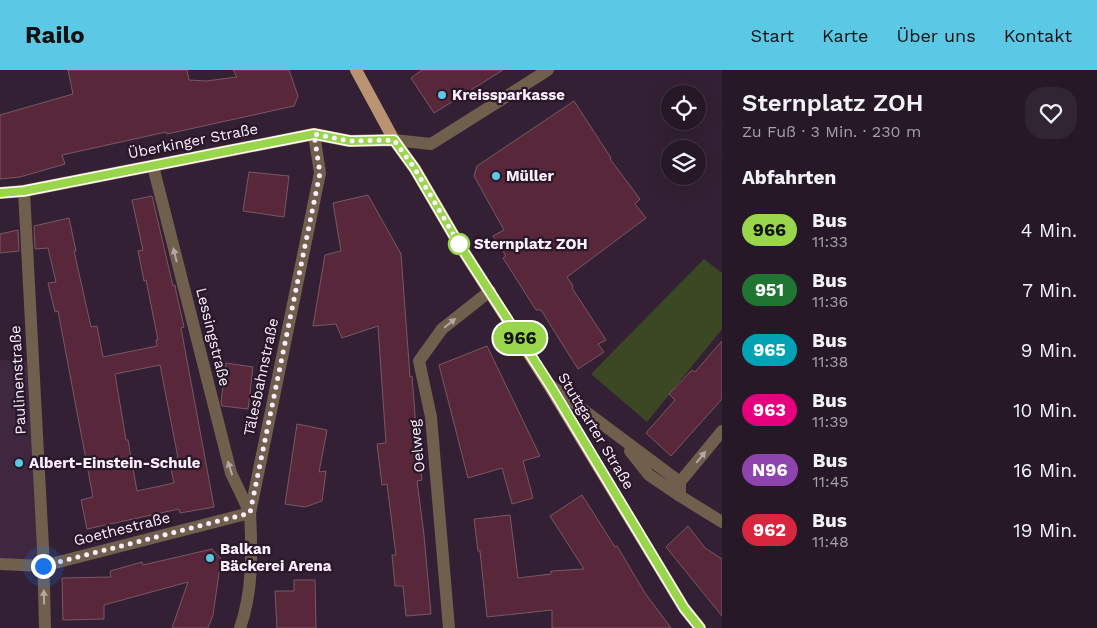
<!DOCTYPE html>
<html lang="de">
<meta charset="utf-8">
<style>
body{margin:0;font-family:"Work Sans",sans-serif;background:#322533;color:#f1f3f6;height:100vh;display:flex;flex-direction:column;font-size:19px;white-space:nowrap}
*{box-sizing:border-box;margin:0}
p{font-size:16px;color:#a4a0a7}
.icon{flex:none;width:28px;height:28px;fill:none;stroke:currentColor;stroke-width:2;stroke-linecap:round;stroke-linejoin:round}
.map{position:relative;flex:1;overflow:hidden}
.panel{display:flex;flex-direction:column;background:#261827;width:375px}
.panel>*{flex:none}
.badge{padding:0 10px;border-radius:16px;font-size:18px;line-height:32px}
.tools{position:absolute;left:661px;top:15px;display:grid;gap:10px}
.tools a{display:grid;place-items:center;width:45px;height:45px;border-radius:50%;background:#261827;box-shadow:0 5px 20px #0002,0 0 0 1px #423744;font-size:25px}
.you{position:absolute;width:25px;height:25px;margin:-12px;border:4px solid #fff;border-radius:50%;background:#1a73e8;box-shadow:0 0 0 8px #1a73e833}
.map>.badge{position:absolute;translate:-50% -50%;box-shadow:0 0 0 2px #fff}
h2{padding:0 20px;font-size:19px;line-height:45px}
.round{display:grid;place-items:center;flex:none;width:52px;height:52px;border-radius:20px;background:#322533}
.head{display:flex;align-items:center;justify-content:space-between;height:85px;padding:0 20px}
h1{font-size:24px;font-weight:600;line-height:38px}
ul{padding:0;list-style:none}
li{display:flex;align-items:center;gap:15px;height:60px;padding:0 20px}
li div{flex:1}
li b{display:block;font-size:19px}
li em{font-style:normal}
li .badge{min-width:55px;font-weight:700;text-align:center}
header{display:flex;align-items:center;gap:30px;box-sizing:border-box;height:70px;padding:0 25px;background:#5bc8e6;color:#111}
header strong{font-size:24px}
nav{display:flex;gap:28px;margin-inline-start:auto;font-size:18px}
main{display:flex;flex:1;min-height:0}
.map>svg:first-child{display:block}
.built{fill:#3f2740}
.green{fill:#3b4823}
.building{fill:#59273a;stroke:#795863;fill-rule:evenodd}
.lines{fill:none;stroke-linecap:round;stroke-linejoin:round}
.service{stroke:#715f4e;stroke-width:12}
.minor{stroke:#715f4e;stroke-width:12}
.tertiary{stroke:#715f4e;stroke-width:12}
.primary{stroke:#ba9472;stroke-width:12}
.oneway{fill:#b6a7a6}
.line-casing{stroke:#fff;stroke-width:11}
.line{stroke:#99d64b;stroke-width:8}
.walk{stroke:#fceffd;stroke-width:5;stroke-dasharray:0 9}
.poi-dot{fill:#5bc8e6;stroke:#29172a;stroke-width:2}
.stop-dot{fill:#fff;stroke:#99d64b;stroke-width:2.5}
.labels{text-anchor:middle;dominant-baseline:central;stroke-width:4.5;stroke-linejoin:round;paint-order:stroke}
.poi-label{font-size:15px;font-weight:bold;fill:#fceffd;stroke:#29172a;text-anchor:start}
.street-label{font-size:15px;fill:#fceffd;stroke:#29172a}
.stop-label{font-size:15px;font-weight:bold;fill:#fceffd;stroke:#29172a;text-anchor:start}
</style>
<header>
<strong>Railo</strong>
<nav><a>Start</a><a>Karte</a><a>Über uns</a><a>Kontakt</a></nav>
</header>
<main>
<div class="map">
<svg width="722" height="558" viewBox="0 0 722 558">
<rect width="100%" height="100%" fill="#332034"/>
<path class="built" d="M0,290L33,291L43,496L0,494Z"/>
<path class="green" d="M704,189L722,203V259L647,352L591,304Z"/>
<path class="building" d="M68,0H187L189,10L206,11L237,7L233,0H289L298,26L294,36L167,64L166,62L62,85L65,94L20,107L0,109V45L73,24Z
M422,0H503L434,43L411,8Z
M574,31L611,88L610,89L640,129L635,134L646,148L567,207L573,216L572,218L606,270L598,274L604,282L578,299L541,240H536L503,188L506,186L493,166L504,160L474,106L477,96Z
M249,102L289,106L284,147L243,141Z
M368,125L401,184L410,307L412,306L417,370L422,410L417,411L424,465L431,544L406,546L403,516H395L392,485H396L387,414L382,415L377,374L386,373L378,256L342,268L336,254L313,256L325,185L341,181L333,133Z
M152,126L173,216L175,215L176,221L184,257L181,258L214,437L180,443L179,439L87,459L81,430L93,427L58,241L55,242L48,213L56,212L48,178L35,179L34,156L69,148L76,181H74L91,257L97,256L103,287L157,276L156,270H158L146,210L144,211L138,181L143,180L132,130ZM160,295L178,388L169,390L174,413L137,421L128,370H126L115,304Z
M18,160L19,181L0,183V164Z
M722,271V329L671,386L646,363L675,330L669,324L692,300L695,302Z
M487,276L540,386L523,391L533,428L512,434L502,398L468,408L439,295Z
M226,293L253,297L248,339L222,336L221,332Z
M297,354L327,360L319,402L326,401L322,431L305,437L285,434Z
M582,425L615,477L617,476L645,523L671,558H552V540L487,547L480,481H478L474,449L510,445L518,508L551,504V501L584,499L550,446Z
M688,456L705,478L722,489V546L666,477Z
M212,479L221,489L213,545L208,558H172L188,512L104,535V549L63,550L62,508L111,507L110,501L142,492L143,495Z
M294,510H315L316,558H277L275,521H294Z"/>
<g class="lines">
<path class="service" d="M550,315L680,412
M630,381L649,405L680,426"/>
<path class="minor" d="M153,96L231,403L250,443
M24,121L43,478L45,558
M722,361L680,412V426L722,452
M0,494L43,496L250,443
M240,558C253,521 252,482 250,443L320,103L314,64
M449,558L431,347L419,291L442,259L490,221"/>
<path class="tertiary" d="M394,70L431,74L548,0"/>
<path class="primary" d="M356,0L394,70L415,99L457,171L549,315L684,538L700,558
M0,123L24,121L314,64L350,71L394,70"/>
</g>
<defs><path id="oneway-solid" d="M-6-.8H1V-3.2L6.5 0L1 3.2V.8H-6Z" transform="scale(1.25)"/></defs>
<g class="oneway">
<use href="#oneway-solid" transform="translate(175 185) rotate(-104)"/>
<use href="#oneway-solid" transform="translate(450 253) rotate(-39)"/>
<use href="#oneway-solid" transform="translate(701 387) rotate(-51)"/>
<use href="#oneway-solid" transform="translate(230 398) rotate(-107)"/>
<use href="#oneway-solid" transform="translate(44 527) rotate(-91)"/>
</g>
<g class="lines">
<defs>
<path id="line" d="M0,123L24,121L314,64L350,71L394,70L415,99L457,171L550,315L684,538L700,558"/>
</defs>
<use href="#line" class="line-casing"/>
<use href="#line" class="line"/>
<path class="walk" d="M43,496L250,443L320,103L314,64L350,71L394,70L415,99L459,174"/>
</g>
<g class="poi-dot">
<circle cx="442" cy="25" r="5"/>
<circle cx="496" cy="106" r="5"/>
<circle cx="19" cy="393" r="5"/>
<circle cx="210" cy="488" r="5"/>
</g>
<circle class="stop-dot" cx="459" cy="174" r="10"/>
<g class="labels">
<g class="poi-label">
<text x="452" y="25">Kreissparkasse</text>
<text x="506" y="106">Müller</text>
<text x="29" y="393">Albert-Einstein-Schule</text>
<text x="220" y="479">Balkan<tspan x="220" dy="17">Bäckerei Arena</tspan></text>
</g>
<g class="street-label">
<text transform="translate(193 71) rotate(-11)">Überkinger Straße</text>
<text transform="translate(213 267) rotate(76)">Lessingstraße</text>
<text transform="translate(261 307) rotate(-78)">Tälesbahnstraße</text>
<text transform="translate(18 310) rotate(-93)">Paulinenstraße</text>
<text transform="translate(596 361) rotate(59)">Stuttgarter Straße</text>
<text transform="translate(417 376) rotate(-96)">Oelweg</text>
<text transform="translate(122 459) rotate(-14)">Goethestraße</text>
</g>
<g class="stop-label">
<text x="474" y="174">Sternplatz ZOH</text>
</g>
</g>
</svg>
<div class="tools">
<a><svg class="icon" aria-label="locate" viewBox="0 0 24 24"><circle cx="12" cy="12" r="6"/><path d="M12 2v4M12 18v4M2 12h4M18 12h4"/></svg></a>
<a><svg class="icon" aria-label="layers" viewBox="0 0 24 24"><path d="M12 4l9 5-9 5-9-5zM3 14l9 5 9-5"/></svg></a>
</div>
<div class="you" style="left:43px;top:496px"></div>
<b class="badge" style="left:520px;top:268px;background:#99d64b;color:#111">966</b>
</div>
<section class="panel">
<div class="head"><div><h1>Sternplatz ZOH</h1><p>Zu Fuß · 3 Min. · 230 m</p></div><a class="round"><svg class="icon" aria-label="heart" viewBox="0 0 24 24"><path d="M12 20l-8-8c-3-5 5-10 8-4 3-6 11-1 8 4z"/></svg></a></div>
<h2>Abfahrten</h2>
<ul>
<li><span class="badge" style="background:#99d64b;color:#111">966</span><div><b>Bus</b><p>11:33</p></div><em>4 Min.</em></li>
<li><span class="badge" style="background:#217532;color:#fff">951</span><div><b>Bus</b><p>11:36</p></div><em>7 Min.</em></li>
<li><span class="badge" style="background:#00a3b4;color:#fff">965</span><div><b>Bus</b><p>11:38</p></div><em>9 Min.</em></li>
<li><span class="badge" style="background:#e6007e;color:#fff">963</span><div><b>Bus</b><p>11:39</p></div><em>10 Min.</em></li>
<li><span class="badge" style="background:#8e44ad;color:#fff">N96</span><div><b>Bus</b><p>11:45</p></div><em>16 Min.</em></li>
<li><span class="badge" style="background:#d7263d;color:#fff">962</span><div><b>Bus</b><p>11:48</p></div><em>19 Min.</em></li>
</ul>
</section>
</main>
